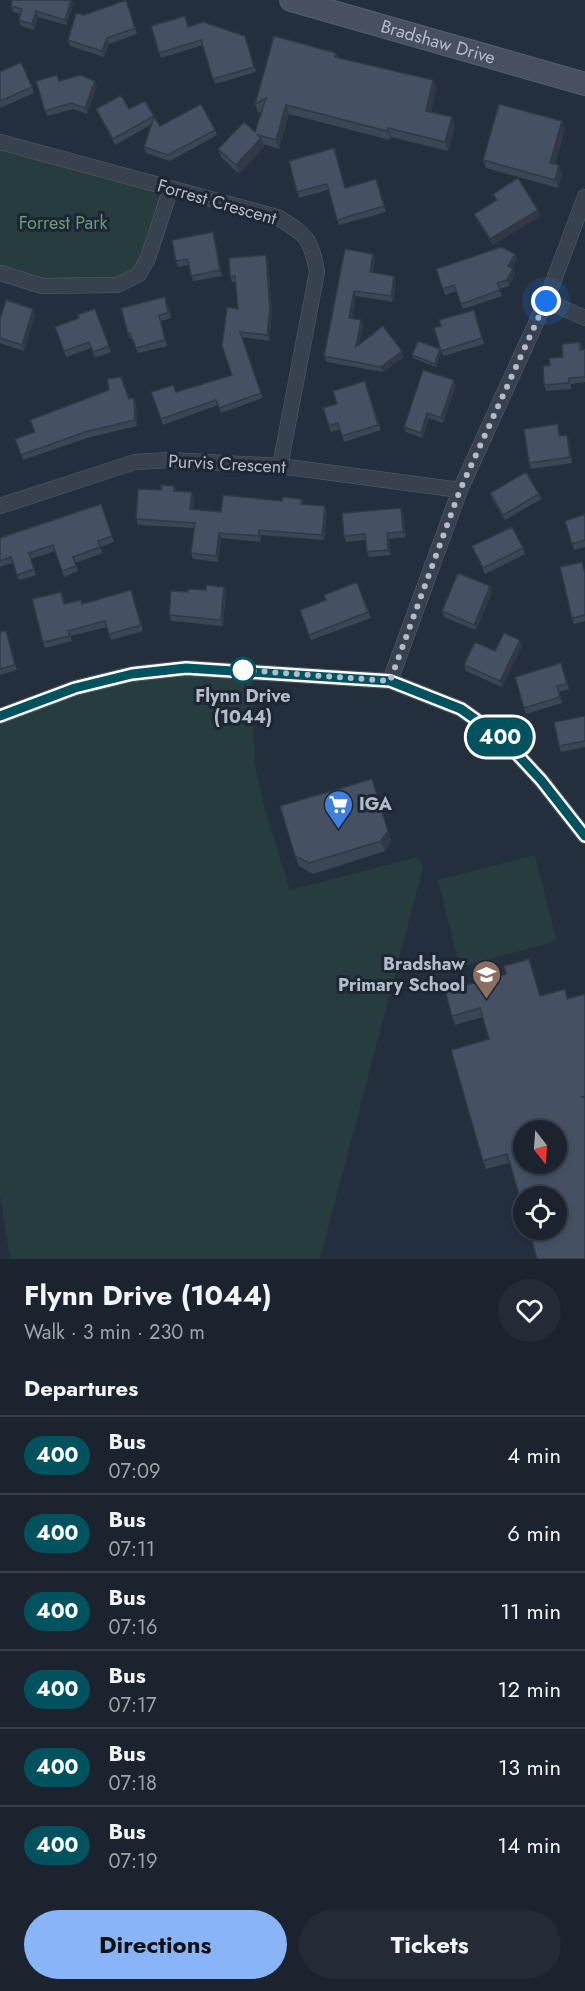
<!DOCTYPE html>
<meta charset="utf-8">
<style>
body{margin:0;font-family:Jost,sans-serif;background:#242b36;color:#f1f3f6;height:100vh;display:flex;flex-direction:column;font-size:22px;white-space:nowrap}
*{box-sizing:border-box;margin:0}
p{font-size:20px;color:#a0a4aa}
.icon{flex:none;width:33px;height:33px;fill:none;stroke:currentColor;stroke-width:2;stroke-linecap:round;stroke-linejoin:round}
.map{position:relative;height:1259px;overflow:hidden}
.panel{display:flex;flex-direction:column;background:#1b232e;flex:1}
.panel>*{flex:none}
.badge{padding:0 12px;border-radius:20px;font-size:21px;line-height:39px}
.needle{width:39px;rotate:163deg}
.fabs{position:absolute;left:513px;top:1120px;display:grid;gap:12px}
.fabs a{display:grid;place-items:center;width:54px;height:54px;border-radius:50%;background:#1b232e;box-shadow:0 3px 9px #0003,0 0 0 2px #39404a;font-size:30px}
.you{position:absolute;width:30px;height:30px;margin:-15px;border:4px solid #fff;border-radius:50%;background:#1a73e8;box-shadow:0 0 0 9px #1a73e833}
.map>.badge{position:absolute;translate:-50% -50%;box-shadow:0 0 0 3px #fff}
h2{padding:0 24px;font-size:22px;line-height:54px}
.round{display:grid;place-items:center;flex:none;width:63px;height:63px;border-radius:32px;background:#242b36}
.summary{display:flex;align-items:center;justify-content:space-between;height:102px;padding:0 24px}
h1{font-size:28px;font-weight:700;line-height:45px}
.action{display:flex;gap:12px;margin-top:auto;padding:12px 24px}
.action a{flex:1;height:69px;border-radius:36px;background:#8ab4f8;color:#111;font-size:24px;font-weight:700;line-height:69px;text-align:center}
.action a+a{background:#242b36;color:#f1f3f6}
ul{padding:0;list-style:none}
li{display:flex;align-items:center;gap:18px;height:78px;padding:0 24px;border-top:2px solid #39404a}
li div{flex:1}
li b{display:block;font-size:22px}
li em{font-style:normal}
li .badge{min-width:66px;font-weight:700;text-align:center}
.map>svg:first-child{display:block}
.green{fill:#263c3f}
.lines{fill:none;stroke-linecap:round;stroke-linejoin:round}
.street-casing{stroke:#565f6c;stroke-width:16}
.secondary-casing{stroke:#565f6c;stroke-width:24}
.street{stroke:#38414e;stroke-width:15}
.secondary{stroke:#465061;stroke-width:22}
.wall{fill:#3b4654}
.shaded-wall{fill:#303945}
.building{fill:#455162;stroke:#303945;stroke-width:1.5;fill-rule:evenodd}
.line-casing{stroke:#fff;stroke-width:14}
.line{stroke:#00535e;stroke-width:9}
.walk{stroke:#b4bcc9;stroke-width:6;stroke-dasharray:0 10.8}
.stop-dot{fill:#fff;stroke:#00535e;stroke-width:3}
.labels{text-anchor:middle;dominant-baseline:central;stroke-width:6;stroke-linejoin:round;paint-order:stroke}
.street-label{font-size:18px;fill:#b4bcc9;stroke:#1d2633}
.park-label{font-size:18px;fill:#6b9a76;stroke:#1d2633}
.stop-label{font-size:18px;font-weight:bold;fill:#b4bcc9;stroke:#1d2633}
.poi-label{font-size:18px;font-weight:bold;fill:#b4bcc9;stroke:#1d2633;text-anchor:start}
</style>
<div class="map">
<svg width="585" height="1259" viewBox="0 0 585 1259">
<rect width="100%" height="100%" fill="#242f3e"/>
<path class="green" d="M0,142L171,188L148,258L118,285L42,286L0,273Z
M252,670L255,764L264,807L290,890L418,857L423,868L320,1259H10L0,1194V716L132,674Z
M535,855L557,941L460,967L438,880Z"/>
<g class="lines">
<defs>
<path id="street" d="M0,142L277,217C306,234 311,238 317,272L280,466
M0,273L42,286L118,285L139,274L148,258L171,188
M546,301L585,318
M0,506L135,462L169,460L280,466L460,490
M390,681L460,490L546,301L585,197
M0,716L75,688L132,674L186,668L390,681L461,709L503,739L541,780L585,836"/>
<g id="secondary">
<path id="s1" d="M291,0L585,84"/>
</g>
</defs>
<use href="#street" class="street-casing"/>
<use href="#secondary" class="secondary-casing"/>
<use href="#street" class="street"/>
<use href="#secondary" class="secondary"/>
</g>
<path class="wall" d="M72,0L73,4L67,25L38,17L34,30L21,26L19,20L21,14L13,12L11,6Z
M126,0L137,34L109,44L104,57L70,46L68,40L84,15Z
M151,26L189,27L247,41L256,72L215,84L203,45L161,58Z
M336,53L338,58L433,80L436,89L431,112L455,126L448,151L391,137L390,140L289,114L279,149L263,144L264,147L239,174L222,158L218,149L255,132L262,111L258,113L255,104Z
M0,72L32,87L34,93L0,108Z
M60,81L97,87L87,114L73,109L47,116L45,111Z
M145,101L160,126L215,130L217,135L170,161L146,153L144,147L152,124L115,145L99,115L96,109H129Z
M562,121L565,129L555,164L562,174L558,188L486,168L483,160Z
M289,161L345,188L376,179L386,212L339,225L328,190L299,198Z
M493,194L540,216L493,245L477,220L474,214L496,201Z
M213,232L215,238L222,276L193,281L189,265L178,267L176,261Z
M345,249L375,259L373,272L396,281L393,302L356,296L352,319L361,320L363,326L359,344L404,357L383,372L327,362L324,356Z
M515,254L517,260L512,268L515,274L509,286L499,289L502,296L463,309L456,291L445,295L436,269Z
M266,255L268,261L272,314L269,341L242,337L263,398L221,413L218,405L163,425L151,392H176L232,375L238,309L236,282H232L230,276Z
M167,303L171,318L161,321L167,346L138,353L132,339H130L128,334Z
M95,309L111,352L95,358L91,348L66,357L55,327L79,318Z
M0,315H35L24,351L0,343Z
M476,315L484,344L443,356L434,328Z
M580,342L582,349H585V382L571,384V389L546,391L544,385L550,365L563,357Z
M440,349L441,352L436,367L413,358L412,355Z
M365,381L381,430L344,442L340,429L331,432L323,408L337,404Z
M456,385L443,423L429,418L423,438L406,432L404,427Z
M129,399L136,404L137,426L87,438L23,460L15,439Z
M558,424L560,436L569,440L572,463L531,469L529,463Z
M174,486L176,491L194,498L193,510L221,512L282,501L302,499L304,505L327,512L324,540L261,535V542L221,538L218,562L193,559L191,553L194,528L138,525L136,519L161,490Z
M490,493L539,494L541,499L505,520L492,499Z
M101,504L114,542L100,547L103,553L75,563L78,571L64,577L55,551L31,559L36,575L19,580L13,563L0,567V538Z
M403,513L406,537L389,539L391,555L369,557L367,552L366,540L346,542L344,536Z
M585,514V547L574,550L565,521Z
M472,546L523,548L525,554L485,574Z
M585,570V621L574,624L572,618Z
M357,582L371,618L311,640L300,610L326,600Z
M131,590L143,631L111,640L107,627L70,636L72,641L45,648L43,642L64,598L65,604H82Z
M188,592H226L223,626L171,621L169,615Z
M492,592L476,630L444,617L442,611Z
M0,632L8,636L17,670L0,675Z
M522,646L502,687L466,671L464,665L495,651Z
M563,669L569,689L559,692L562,703L526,714L524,708Z
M585,716V747L561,752L559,746Z
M372,779L391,841L385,851L313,874L299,866L295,856Z
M529,959L540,996L568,999L585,994V1259L509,1163L486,1169L483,1161L489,1039L483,1017L455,1025L452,1016L506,974Z"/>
<path class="shaded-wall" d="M71,0H72L73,4L67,25L65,20Z
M36,11L38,17L34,30L32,24Z
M107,38L109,44L104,57L102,51Z
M433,80L436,89L429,119L426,111Z
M95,81L97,87L87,114L85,108Z
M286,105L289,114L279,149L276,140Z
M452,117L455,126L448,151L445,142Z
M562,121L565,129L553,171L550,163Z
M388,128L391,137L390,140L387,131Z
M261,138L264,147L239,174L236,165Z
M559,165L562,174L558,188L555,180Z
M538,210L540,216L493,245L490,239Z
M213,232L215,238L222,276L220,270Z
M373,254L375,259L372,278L370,272Z
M515,254L517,260L510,272L508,266Z
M266,255L268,261L272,314L269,341L267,335Z
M513,269L515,274L509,286L507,280Z
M394,276L396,281L393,302L391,296Z
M354,291L356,296L351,324L349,318Z
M33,309L35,315L24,351L22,345Z
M361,320L363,326L358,352L356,347Z
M440,349L441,352L436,367L435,364Z
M402,351L404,357L383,372L381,367Z
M454,380L456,385L443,423L441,418Z
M134,398L136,404L137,426L135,420Z
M427,413L429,418L423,438L421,433Z
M567,435L569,440L572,463L570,457Z
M192,492L194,498L192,515L190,509Z
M325,506L327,512L324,540L322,535Z
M401,508L403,513L406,537L403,532Z
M259,530L261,535V542L259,536Z
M219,533L221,538L218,562L216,556Z
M387,533L389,539L391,555L388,550Z
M490,586L492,592L476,630L474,625Z
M224,587L226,592L223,626L221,620Z
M520,640L522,646L502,687L500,681Z
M372,779L391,841L385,851L381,841Z"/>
<path class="building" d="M12,0H71L65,20L36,11L32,24L19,20L22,9L11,6Z
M126,0L135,28L107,38L102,51L68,40L76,13L84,15Z
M185,16L188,27L203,22L245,36L254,67L213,79L201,40L159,53L151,26Z
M274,36L336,53L335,57L433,80L426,111L452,117L445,142L388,128L387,131L286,105L276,140L258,135L261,138L236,165L218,149L244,122L255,132L266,98L255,104Z
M21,62L32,87L0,101V72Z
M57,75L59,81L80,75L95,81L85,108L71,103L45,111L36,81Z
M121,95L129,109L145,101L154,116L113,139L96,109Z
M201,104L215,130L168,155L144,147L154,117L160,126Z
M499,104L562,121L550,163L559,165L555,180L483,160Z
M334,148L345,188L376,179L384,206L337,220L327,184L297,192L289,161Z
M518,178L538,210L490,239L474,214L497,200L493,194Z
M213,232L220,270L191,276L188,259L176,261L172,240Z
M501,247L515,254L508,266L513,269L507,280L497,283L500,290L461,304L454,285L443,289L436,269Z
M345,249L373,254L370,272L394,276L391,296L354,291L349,318L361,320L356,347L383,326L402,351L381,367L324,356Z
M266,255L270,309L267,335L240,332L261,393L219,408L216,400L161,419L151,392L173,385L176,392L232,375L222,346L227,307L238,309L235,276H230L229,258Z
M165,297L168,313L159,315L165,340L136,348L130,333L128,334L121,308Z
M6,300L33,309L22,345L0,338V315L1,316Z
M95,309L109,346L93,352L89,342L64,351L55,327L79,318L77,315Z
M474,310L482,338L441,351L434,328L441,326L439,320Z
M418,341L440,349L435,364L412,355Z
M580,342V350L585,349V377L569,378V383L544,385L543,366L550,365L549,358L563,357L562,344Z
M423,370L454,380L441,418L427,413L421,433L404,427Z
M121,377L129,399L134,398L135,420L85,432L21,455L15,439L35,432L30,420L109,390L107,379Z
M365,381L378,425L342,436L338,423L329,426L323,408L337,404L333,391Z
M558,424L559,436L567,435L570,457L529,463L524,429Z
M526,472L539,494L503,515L490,493Z
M161,485L174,486V491L192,492L190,509L221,512L223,495L282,501L283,497L302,499L301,504L325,506L322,535L259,530V536L219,533L216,556L191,553L195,523L136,519L138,489L161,490Z
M101,504L112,536L98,541L100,547L73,557L76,566L62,571L53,545L29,553L34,569L17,575L11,557L0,561V538Z
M401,508L403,532L387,533L388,550L367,552L365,534L344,536L342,513Z
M585,514V540L572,544L565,521Z
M512,527L523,548L483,568L472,546Z
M582,562L585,573V615L572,618L560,567Z
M458,573L490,586L474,625L442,611Z
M357,582L368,612L309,635L300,610L326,600L324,595Z
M206,585L224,587L221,620L169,615L171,591L188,592V589L206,590Z
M131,590L141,625L109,634L105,621L68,631L70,636L43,642L32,599L61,592L64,604L81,600L82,604Z
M6,631L15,665L0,669V632Z
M504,633L520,640L500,681L464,665L475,642L495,651Z
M561,663L567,684L557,686L560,697L524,708L515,677Z
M585,716V741L559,746L554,722Z
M372,779L388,831L381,841L309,863L295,856L280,806Z
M529,959L540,996L565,989L567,999L585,994V1096L582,1097L585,1098V1259H537L529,1230H556V1197H524V1211L507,1154L483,1161L451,1050L489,1039L480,1008L452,1016L445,991L506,974L504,966ZM524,1131H556V1164H524Z"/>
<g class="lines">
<defs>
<path id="line" d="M0,716L75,688L132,674L186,668L390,681L461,709L503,739L541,780L585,836"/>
</defs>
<use href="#line" class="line-casing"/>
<use href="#line" class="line"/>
<path class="walk" d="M243,670L390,681L460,490L546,301"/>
</g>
<defs>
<symbol id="supermarket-pin" viewBox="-11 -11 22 30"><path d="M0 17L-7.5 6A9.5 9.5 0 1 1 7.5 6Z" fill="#3f7fe0" stroke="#1d2633"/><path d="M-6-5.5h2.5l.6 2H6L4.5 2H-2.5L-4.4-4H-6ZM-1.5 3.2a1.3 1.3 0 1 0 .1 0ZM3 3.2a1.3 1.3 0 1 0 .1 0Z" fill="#fff"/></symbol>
<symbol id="school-pin" viewBox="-11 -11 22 30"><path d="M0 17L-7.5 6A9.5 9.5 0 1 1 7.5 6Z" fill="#8d6e63" stroke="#1d2633"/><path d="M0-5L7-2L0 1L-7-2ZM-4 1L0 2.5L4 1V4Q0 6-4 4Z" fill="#fff"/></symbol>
</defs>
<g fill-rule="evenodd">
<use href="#supermarket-pin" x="322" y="788" width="33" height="45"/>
<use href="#school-pin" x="470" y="958" width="33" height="45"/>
</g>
<circle class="stop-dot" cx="243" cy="670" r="12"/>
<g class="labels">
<g class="street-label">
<text stroke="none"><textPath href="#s1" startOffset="153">Bradshaw Drive</textPath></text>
<text transform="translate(217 202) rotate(16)">Forrest Crescent</text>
<text transform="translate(227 464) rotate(3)">Purvis Crescent</text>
</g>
<g class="park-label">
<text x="63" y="223">Forrest Park</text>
</g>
<g class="stop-label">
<text x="243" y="696">Flynn Drive<tspan x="243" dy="21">(1044)</tspan></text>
</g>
<g class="poi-label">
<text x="359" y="804">IGA</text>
<text x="465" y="964" text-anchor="end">Bradshaw<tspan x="465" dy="21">Primary School</tspan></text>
</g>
</g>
</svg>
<div class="fabs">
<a><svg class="needle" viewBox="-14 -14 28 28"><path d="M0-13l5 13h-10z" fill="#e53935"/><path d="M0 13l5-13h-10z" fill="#a0a4aa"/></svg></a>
<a><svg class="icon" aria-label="locate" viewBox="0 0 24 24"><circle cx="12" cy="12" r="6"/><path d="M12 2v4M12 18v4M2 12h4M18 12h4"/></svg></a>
</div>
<div class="you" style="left:546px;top:301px"></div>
<b class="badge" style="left:500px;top:737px;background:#00535e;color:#fff">400</b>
</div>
<section class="panel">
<div class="summary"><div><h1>Flynn Drive (1044)</h1><p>Walk · 3 min · 230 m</p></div><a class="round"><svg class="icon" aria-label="heart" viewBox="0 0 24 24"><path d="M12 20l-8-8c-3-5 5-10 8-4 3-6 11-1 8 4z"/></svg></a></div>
<h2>Departures</h2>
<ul>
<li><span class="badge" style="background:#00535e;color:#fff">400</span><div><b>Bus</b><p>07:09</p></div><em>4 min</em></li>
<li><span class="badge" style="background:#00535e;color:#fff">400</span><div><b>Bus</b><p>07:11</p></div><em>6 min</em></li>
<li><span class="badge" style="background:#00535e;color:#fff">400</span><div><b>Bus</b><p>07:16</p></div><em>11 min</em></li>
<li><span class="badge" style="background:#00535e;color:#fff">400</span><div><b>Bus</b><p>07:17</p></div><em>12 min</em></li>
<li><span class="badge" style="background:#00535e;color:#fff">400</span><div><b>Bus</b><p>07:18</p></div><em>13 min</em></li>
<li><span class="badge" style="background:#00535e;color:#fff">400</span><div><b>Bus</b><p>07:19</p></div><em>14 min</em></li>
</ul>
<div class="action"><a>Directions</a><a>Tickets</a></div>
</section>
